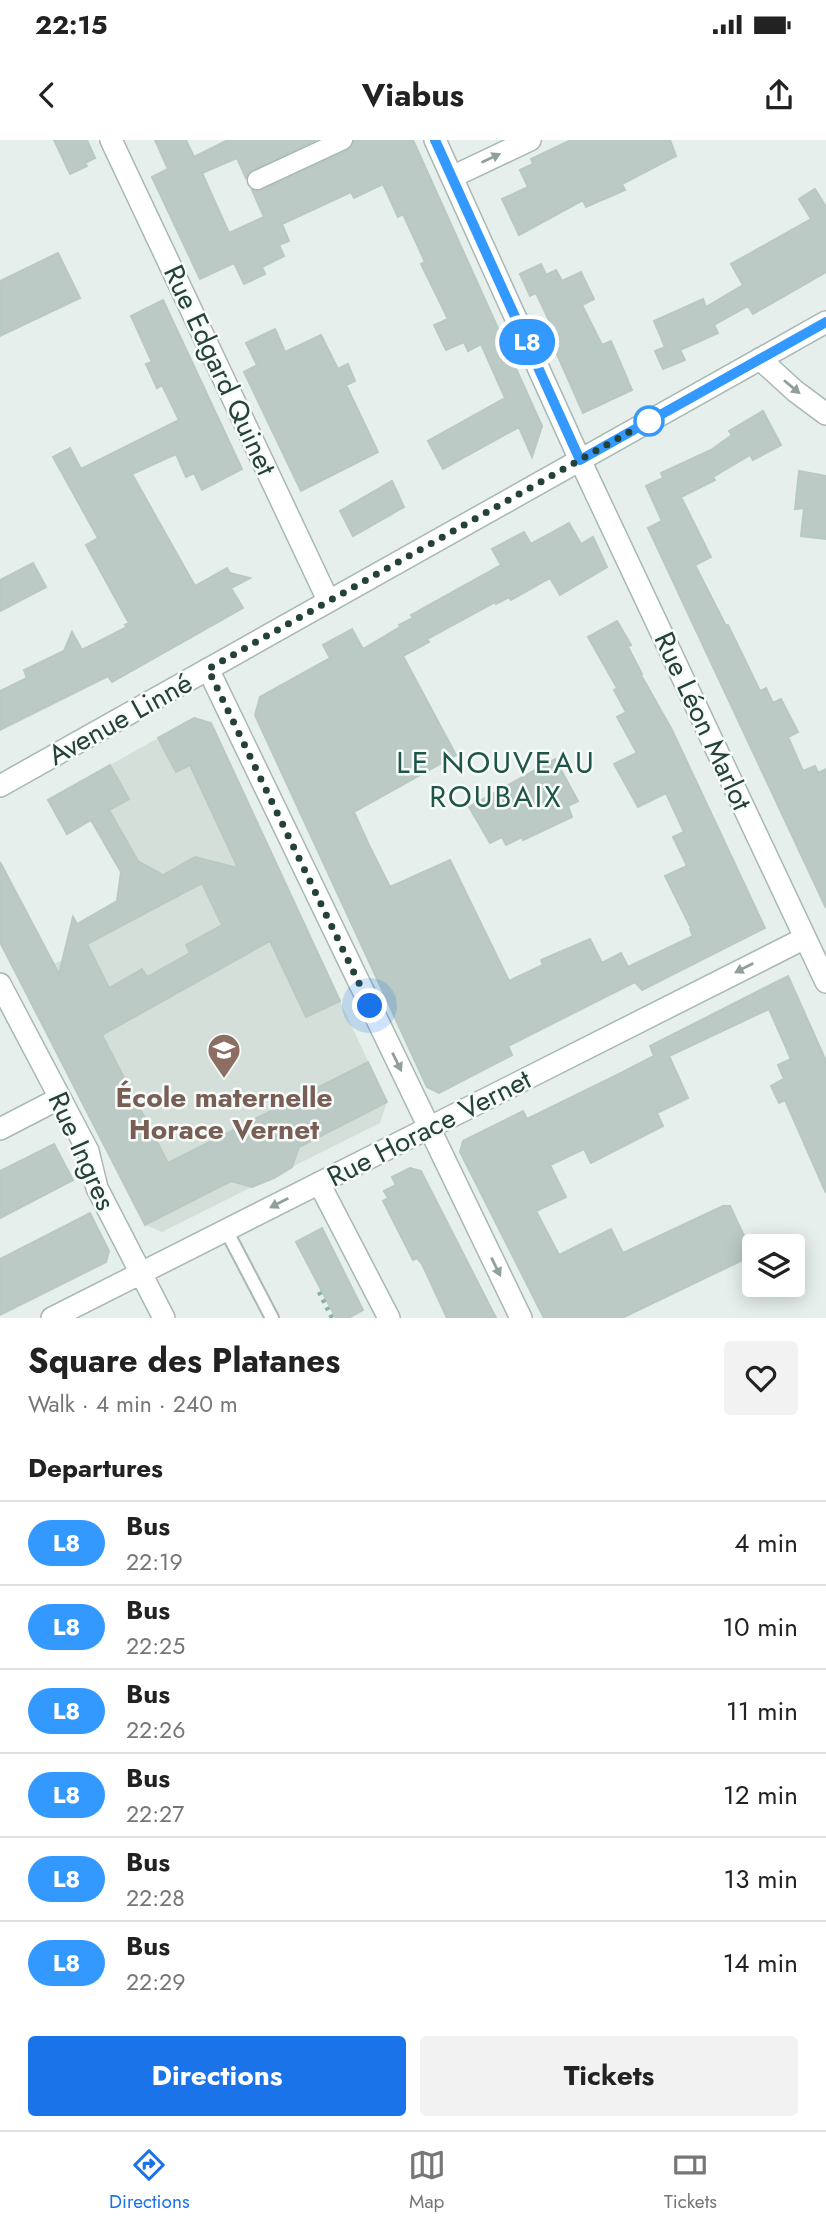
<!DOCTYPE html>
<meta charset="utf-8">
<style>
body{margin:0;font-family:Jost,sans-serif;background:#f2f2f2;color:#222;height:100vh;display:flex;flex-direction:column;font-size:26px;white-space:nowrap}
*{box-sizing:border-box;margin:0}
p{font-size:23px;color:#767676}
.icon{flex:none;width:38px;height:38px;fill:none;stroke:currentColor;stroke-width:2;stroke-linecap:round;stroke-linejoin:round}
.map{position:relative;height:1178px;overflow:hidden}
.side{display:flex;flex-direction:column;background:#fff;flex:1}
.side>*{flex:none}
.badge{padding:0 14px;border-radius:23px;font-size:24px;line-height:46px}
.buttons{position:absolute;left:742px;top:1094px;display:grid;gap:14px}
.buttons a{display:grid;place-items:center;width:63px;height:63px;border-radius:7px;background:#fff;box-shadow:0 4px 18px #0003;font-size:35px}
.you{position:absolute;width:35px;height:35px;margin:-18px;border:5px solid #fff;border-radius:50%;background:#1a73e8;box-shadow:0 0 0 10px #1a73e833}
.map>.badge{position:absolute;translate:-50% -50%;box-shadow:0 0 0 4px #fff}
h2{padding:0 28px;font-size:26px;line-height:63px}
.round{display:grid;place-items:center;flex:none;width:74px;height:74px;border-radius:7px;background:#f2f2f2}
.overview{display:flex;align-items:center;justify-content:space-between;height:119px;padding:0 28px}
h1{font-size:33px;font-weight:700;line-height:52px}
.primary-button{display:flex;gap:14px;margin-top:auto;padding:14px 28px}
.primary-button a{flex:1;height:80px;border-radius:7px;background:#1a73e8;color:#fff;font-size:28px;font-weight:700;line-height:80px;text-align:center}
.primary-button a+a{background:#f2f2f2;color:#222}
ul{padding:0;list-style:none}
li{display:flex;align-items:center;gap:21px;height:84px;padding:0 28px;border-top:2px solid #e0e0e0}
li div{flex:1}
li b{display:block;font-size:26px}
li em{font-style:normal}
li .badge{min-width:77px;font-weight:700;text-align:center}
.status{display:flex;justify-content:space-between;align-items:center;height:49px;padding:0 35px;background:#fff;direction:ltr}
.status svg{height:19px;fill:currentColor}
header{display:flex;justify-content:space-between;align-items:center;height:91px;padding:0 28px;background:#fff;font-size:32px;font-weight:700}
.tab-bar{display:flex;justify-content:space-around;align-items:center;height:98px;border-top:2px solid #e0e0e0;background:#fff;font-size:19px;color:#767676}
.tab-bar a{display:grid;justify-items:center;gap:4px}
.tab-bar .active{color:#1a73e8}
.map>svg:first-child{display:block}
.built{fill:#d4dfda}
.building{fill:#bbcac4;stroke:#b8c9c2;stroke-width:2;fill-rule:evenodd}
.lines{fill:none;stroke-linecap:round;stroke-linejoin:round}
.service-casing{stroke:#a8b8b2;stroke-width:16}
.pedestrian-casing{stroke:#a8b8b2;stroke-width:21}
.minor-casing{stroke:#a8b8b2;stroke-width:24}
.tertiary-casing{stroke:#a8b8b2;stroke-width:24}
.path{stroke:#86b3a5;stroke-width:4.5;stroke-dasharray:3.5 5;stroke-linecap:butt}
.service{stroke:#fff;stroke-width:12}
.pedestrian{stroke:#fff;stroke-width:18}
.minor{stroke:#fff;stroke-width:21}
.tertiary{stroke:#fff;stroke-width:21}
.oneway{fill:#92a09c}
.line-casing{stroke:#fff;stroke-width:16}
.line{stroke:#39f;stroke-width:10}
.walk{stroke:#24423a;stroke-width:7;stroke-dasharray:0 12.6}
.stop-dot{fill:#fff;stroke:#39f;stroke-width:3.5}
.labels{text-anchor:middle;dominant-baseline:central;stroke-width:5;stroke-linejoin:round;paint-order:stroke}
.street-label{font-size:28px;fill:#24423a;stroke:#f7fbf9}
.education-label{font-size:28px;font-weight:bold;fill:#785e54;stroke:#f7fbf9}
.neighbourhood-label{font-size:30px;letter-spacing:2px;fill:#1f5548;stroke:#f7fbf9}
</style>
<div class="status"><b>22:15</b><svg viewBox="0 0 49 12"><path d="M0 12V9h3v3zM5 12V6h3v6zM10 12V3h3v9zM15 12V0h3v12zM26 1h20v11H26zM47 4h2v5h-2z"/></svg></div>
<header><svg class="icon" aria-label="back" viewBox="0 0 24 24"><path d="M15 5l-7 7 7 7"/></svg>Viabus<svg class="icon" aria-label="share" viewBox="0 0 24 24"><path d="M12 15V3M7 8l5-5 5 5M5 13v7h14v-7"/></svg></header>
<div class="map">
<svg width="826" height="1178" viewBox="0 0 826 1178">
<rect width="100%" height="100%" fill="#e6efeb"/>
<path class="built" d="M194,578L211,583L387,962L380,983L162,1092L145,1085L20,841L74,814L71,787L117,761L121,732L91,680L129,659L110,625Z"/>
<path class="building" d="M54,0H87L95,18L85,23L87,26L70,34Z
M155,0H186L194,17L228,0H316L252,30L246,38L237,18L202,33L229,93L264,77L252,50H262L348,10L353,6L354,0H413L542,286L532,317L519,287L443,329L428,301L505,258L481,204L468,211L464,202L446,210L434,185L448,179L421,124L425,122L403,74L398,77L383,44L354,58L351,52L282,84L289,101L279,105L284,116L262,127L265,134L244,144L234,123L200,139L152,37L168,29Z
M571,0H670L676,16L622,44L625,50L586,67L583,60L519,95L502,59L528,47L520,30L533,24L531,19Z
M815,49L826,67V132L753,174L748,166L714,185L718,193L680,210L685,220L663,229L655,211L665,207L654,181L703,159L706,167L743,145L731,124L811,79L799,59Z
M58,113L80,158L0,196V141Z
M541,124L546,135L556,130L562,141L581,132L594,159L582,165L602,205L611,201L632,250L583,273L548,194L554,191L536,153L530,156L520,134Z
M163,160L242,329L202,350L194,333L186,337L176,314L132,334L195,446L227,428L230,433L250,438L231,448L243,468L112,542L108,536L0,590V551L27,538L24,530L64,511L72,492L82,510L127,487L125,485L129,483L86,405L98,398L53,317L70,308L81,329L179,280L162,245L157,248L146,224L152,222L131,176Z
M275,189L285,212L321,195L338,229L348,224L355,241L346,245L378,312L301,351L244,232L257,225L246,203Z
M763,271L781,305L753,320L750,315L713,337L715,340L681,357L711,417L695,425L726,486L728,485L760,551L766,548L773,563L781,559L798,592L788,597L803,631L815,626L818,633L826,629V768L648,388L662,381L646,346L663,338L661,333L711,310L732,295L729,291Z
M799,331L826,336V399L801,396L804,368L795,369Z
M392,341L404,367L353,396L340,371Z
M569,383L581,404L593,397L607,427L560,455L550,438L511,460L509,457L496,464L495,462L427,499L429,502L403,516L456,615L354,672L368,703L390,747L450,720L509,841L543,825L541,820L590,799L602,823L621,813L628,827L693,796L690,789L691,788L665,736L687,726L673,697L684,692L666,653L638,667L614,624L637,613L617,577L626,572L614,550L617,548L588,497L617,481L631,505L628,507L642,534L641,535L672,590L765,788L642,850L635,842L508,906L512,915L439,953L427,947L255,575L260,557L330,518L323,505L352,489L363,509L400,487L399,485L413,478L411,475L501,425L492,409L524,392L531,404Z
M33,423L46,447L0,471V440Z
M194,578L211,583L340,861L306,877L270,801L102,895L168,1023L368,922L387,962L299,1007L292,1027L274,1038L252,1047L231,1041L145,1085L0,802V722L59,834L73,777L77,784L117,761L121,732L91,680L67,694L48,660L110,625L129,659L109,670L138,721L163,735L195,717L238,728L190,625L176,632L158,598ZM202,743L222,785L186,805L190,813L147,837L142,829L109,848L87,804Z
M555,619L578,661L568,666L572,677L523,700L522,697L506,705L502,697L490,703L469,667Z
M788,836L826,921V1053L785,960L779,963L771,946L784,939L778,925L791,919L769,869L669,916L688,958L657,973L663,986L591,1023L584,1009L550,1025L566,1057L536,1071L559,1115L611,1089L623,1113L723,1066H730L753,1115L622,1178H544L460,1012L463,1001L523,971L527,979L617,935L654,916L650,906Z
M54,1004L73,1040L0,1078V1031Z
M410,1028L421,1031L496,1178H447L422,1124L417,1118L413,1120L383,1061L388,1058L384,1051L396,1045L392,1037Z
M90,1073L109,1111L106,1122L0,1175V1119Z
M322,1088L363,1170L348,1178H336L296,1102Z"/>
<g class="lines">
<defs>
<path id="service" d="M226,1090L272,1178"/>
<path id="pedestrian" d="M257,40L343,0"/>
<path id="minor" d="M111,0L328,460
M435,0L580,320L826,842
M452,37L530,0
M760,219L795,251L826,274
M208,529L521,1178
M0,844L88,1011L97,1048L164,1178
M0,989L60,958
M319,1043L389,1178
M52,1178L805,798"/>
<path id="tertiary" d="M0,646L826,182"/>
</defs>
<use href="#service" class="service-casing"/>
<use href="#pedestrian" class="pedestrian-casing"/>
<use href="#minor" class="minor-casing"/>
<use href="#tertiary" class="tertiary-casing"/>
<path class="path" d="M319,1152L332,1178"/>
<use href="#service" class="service"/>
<use href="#pedestrian" class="pedestrian"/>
<use href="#minor" class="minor"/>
<use href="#tertiary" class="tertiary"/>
</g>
<defs><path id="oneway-solid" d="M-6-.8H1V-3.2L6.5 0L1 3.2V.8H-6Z" transform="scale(1.75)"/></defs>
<g class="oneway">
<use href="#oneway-solid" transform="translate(491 18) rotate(-25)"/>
<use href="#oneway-solid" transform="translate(792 247) rotate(40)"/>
<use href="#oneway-solid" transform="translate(744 828) rotate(153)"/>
<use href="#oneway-solid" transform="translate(397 922) rotate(64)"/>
<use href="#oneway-solid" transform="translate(279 1063) rotate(153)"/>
<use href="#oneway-solid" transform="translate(496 1127) rotate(64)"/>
</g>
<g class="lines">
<defs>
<path id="line" d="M435,0L580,320L826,182"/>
</defs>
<use href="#line" class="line-casing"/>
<use href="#line" class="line"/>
<path class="walk" d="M370,866L208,529L649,281"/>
</g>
<defs>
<symbol id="school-pin" viewBox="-11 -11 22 30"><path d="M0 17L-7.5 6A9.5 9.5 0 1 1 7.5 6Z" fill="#8d6e63" stroke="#f7fbf9"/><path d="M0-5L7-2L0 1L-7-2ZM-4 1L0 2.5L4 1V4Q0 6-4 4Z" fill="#fff"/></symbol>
</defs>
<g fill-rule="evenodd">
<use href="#school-pin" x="205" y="891" width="38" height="52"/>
</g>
<circle class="stop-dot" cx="649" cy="281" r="14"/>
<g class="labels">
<g class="street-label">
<text transform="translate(220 230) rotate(65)">Rue Edgard Quinet</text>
<text transform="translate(120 579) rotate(-29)">Avenue Linné</text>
<text transform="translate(703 581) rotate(65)">Rue Léon Marlot</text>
<text transform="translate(429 988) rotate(-27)">Rue Horace Vernet</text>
<text transform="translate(82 1011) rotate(66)">Rue Ingres</text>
</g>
<g class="education-label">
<text x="224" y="957">École maternelle<tspan x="224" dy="32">Horace Vernet</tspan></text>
</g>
<g class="neighbourhood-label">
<text x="496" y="622">LE NOUVEAU<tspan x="496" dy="34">ROUBAIX</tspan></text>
</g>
</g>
</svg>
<div class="buttons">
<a><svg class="icon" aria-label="layers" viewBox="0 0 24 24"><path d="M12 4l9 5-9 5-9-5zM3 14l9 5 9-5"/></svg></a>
</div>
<div class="you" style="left:370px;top:866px"></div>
<b class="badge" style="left:527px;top:202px;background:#39f;color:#fff">L8</b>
</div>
<section class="side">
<div class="overview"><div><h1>Square des Platanes</h1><p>Walk · 4 min · 240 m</p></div><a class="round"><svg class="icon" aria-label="heart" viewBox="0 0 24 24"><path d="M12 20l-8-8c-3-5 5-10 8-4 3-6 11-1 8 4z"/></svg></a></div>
<h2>Departures</h2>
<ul>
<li><span class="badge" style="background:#39f;color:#fff">L8</span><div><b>Bus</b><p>22:19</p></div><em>4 min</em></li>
<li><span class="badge" style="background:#39f;color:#fff">L8</span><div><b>Bus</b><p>22:25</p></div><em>10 min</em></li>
<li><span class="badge" style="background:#39f;color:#fff">L8</span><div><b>Bus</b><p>22:26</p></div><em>11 min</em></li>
<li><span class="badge" style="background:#39f;color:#fff">L8</span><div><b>Bus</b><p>22:27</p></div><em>12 min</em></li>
<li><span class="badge" style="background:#39f;color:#fff">L8</span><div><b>Bus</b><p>22:28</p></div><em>13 min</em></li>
<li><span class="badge" style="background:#39f;color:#fff">L8</span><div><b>Bus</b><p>22:29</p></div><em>14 min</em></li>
</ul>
<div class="primary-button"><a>Directions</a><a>Tickets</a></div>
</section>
<nav class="tab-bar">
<a class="active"><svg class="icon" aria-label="directions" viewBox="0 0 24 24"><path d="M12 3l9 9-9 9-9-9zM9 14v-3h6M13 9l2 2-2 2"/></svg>Directions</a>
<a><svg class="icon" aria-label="map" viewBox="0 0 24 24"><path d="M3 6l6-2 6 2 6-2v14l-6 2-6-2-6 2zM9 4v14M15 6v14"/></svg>Map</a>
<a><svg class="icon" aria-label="tickets" viewBox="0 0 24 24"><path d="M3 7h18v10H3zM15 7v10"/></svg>Tickets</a>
</nav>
